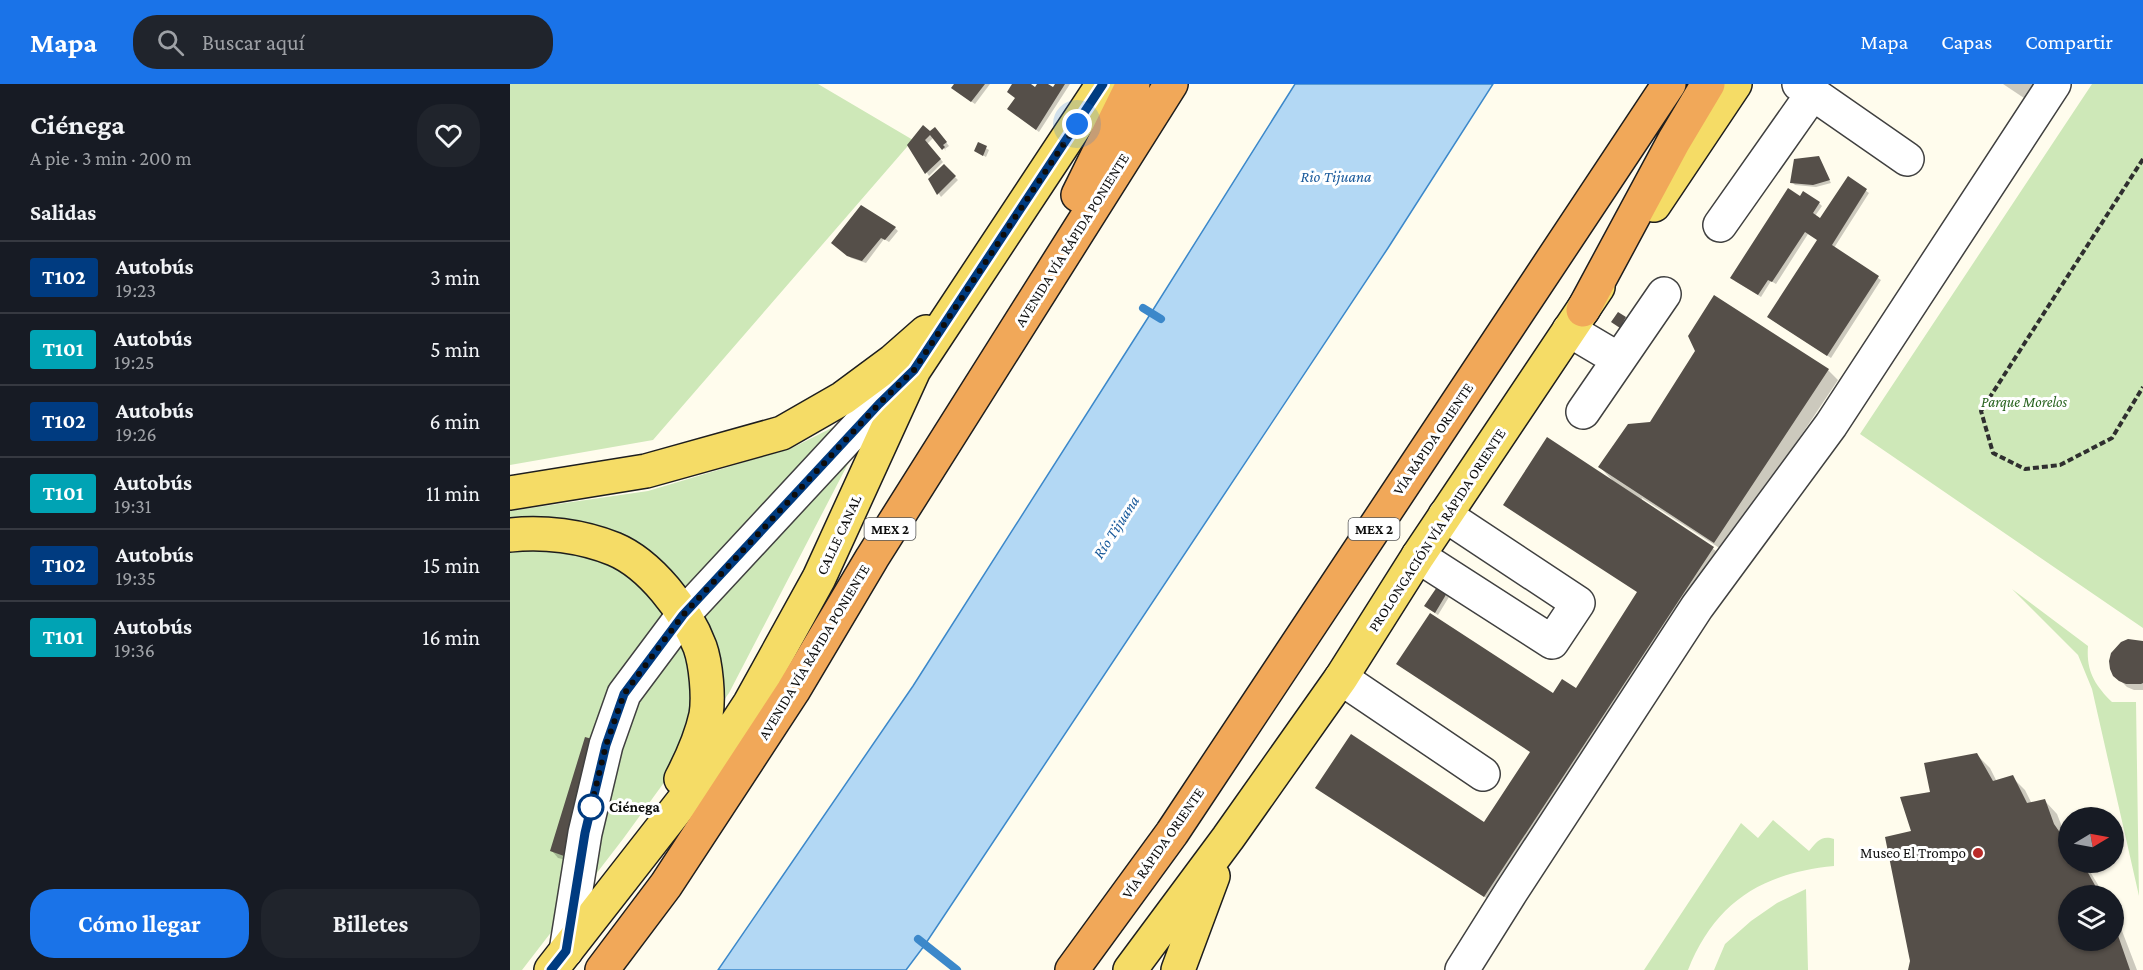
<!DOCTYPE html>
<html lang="es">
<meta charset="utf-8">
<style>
body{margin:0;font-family:"Crimson Pro",serif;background:#20242c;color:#f1f3f6;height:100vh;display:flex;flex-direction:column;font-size:22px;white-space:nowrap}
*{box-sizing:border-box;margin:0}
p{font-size:20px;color:#9ea1a6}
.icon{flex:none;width:33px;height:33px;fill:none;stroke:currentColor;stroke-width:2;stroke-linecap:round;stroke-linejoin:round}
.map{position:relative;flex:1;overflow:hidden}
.panel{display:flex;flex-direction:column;background:#171b24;width:510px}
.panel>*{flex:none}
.badge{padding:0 12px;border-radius:4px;font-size:21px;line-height:39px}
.needle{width:39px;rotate:80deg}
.buttons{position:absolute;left:1548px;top:723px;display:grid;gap:12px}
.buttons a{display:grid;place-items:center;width:66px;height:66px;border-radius:50%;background:#171b24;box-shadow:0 2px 4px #0004;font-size:30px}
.you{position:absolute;width:30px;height:30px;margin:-15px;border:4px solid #fff;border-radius:50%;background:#1a73e8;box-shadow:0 0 0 9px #1a73e833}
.map>.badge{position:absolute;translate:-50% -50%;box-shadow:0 0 0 3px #fff}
h2{padding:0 30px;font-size:22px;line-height:54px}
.round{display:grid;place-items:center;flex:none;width:63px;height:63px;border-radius:24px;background:#20242c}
.head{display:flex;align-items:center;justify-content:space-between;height:102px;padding:0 30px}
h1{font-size:28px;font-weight:700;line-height:45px}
.action{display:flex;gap:12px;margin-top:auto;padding:12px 30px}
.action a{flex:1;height:69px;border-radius:24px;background:#1a73e8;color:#fff;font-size:24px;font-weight:700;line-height:69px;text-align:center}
.action a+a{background:#20242c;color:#f1f3f6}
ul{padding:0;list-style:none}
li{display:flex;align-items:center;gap:18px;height:72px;padding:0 30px;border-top:2px solid #363941}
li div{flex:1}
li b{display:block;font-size:22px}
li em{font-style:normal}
li .badge{min-width:66px;font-weight:700;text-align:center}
header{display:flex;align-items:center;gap:36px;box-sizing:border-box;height:84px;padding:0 30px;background:#1a73e8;color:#fff}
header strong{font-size:28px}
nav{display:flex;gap:33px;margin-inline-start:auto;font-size:21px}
.search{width:420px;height:54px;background:#20242c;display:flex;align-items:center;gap:15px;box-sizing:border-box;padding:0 21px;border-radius:24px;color:#9ea1a6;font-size:22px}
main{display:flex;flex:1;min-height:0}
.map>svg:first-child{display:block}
.green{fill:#cee8b8}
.water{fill:#b3d8f4;stroke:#3c88ca;stroke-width:1.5}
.shadow{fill:#0003}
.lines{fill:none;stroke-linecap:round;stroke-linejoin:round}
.stream{stroke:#3c88ca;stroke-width:8}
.building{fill:#554f49}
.minor-casing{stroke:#404040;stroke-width:36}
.major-casing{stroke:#1e1e1e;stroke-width:36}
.highway-casing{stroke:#1e1e1e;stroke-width:36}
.path{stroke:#2f2f2f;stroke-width:4;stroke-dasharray:6 3;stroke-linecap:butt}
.minor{stroke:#fff;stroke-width:33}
.major{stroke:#f5dc66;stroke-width:33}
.highway{stroke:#f1a859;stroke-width:33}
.line-casing{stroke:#fff;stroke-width:14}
.line{stroke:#003b80;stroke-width:9}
.walk{stroke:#0d0d0d;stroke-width:6;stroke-dasharray:0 10.8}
.stop-dot{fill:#fff;stroke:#003b80;stroke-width:3}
.poi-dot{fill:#b92b28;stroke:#fff;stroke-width:2}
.labels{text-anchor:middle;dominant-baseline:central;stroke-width:6;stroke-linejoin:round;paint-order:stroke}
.shield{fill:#fff;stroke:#565656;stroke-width:1.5}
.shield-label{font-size:14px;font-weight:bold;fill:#0d0d0d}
.street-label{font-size:15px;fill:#0d0d0d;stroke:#fff}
.park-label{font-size:15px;font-style:italic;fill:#28631f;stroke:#fff}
.stop-label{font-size:15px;font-weight:bold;fill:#0d0d0d;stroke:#fff;text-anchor:start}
.poi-label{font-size:15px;fill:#0d0d0d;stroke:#fff;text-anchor:end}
.water-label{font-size:16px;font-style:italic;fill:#195a9b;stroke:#fff}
</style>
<header>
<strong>Mapa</strong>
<div class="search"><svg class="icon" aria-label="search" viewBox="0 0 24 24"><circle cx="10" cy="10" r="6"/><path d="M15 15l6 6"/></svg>Buscar aquí</div>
<nav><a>Mapa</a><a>Capas</a><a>Compartir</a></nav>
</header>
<main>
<section class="panel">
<div class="head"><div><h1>Ciénega</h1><p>A pie · 3 min · 200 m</p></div><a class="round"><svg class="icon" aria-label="heart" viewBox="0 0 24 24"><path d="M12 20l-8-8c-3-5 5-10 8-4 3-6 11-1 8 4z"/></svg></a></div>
<h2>Salidas</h2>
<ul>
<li><span class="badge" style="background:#003b80;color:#fff">T102</span><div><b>Autobús</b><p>19:23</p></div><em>3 min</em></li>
<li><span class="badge" style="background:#00a3b4;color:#fff">T101</span><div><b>Autobús</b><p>19:25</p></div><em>5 min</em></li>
<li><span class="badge" style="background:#003b80;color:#fff">T102</span><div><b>Autobús</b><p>19:26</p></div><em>6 min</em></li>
<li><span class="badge" style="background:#00a3b4;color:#fff">T101</span><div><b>Autobús</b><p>19:31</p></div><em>11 min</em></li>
<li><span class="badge" style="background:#003b80;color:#fff">T102</span><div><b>Autobús</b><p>19:35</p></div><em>15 min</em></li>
<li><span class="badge" style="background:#00a3b4;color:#fff">T101</span><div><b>Autobús</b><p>19:36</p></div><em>16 min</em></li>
</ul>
<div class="action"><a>Cómo llegar</a><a>Billetes</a></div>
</section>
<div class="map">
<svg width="1633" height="886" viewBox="0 0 1633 886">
<rect width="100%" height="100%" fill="#fffced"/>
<path class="green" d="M0,0H308L403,56L143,356L0,381Z
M1582,0H1633V544L1350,350Z
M369,320L219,609L113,755L12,886H0V427L138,407L282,364Z
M1502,505L1578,562C1576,587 1585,601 1602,618H1626L1629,812L1582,605L1568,571Z
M1263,736L1299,767C1307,758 1311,751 1324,755V782C1252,789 1205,818 1178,886H1134L1231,739L1248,754Z
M1296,805L1298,886H1204L1215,860L1241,837L1267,819Z"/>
<path class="water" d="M785,0H983L878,164L414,862L396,886H208L403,602L641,229Z"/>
<path class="shadow" d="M446,0H480L465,20L446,7Z
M504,0H519L525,5L529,0H536L543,5L547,0H560L529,48L502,28L506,14Z
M1493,0H1527L1517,16Z
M428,48L439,62L435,65L436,67L424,53L417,60L433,78L419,92L399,61L420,49Z
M469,60L479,66L476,73L465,67Z
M1308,73L1321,99L1306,103L1285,101L1282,98Z
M434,82L448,96L431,113L420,96Z
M1338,94L1359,109L1324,164L1371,196L1321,274L1262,236L1309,157L1298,150L1266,200L1261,197L1251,213L1225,197L1291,114L1309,119L1312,122L1305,132L1311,136Z
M385,144L388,147L379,158L374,155L356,179L341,174L326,162Z
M1204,213L1318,286L1328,296L1214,467L1132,414L1131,417L1206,467L978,815L810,706L974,741L1022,669L1043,611L1066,606L1129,508L1103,397L1090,383L1141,340L1186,267Z
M936,511L939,513L928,531L919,525Z
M1633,559V606H1624L1617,603L1605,591Z
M94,665L61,777L48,774L42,767Z
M1467,671L1480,684L1487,698L1502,693L1515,706L1522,720L1535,717L1547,730L1558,758V778H1574L1595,812H1558V856H1604V826L1627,886H1399L1401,877L1402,748L1422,709Z"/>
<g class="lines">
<path class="stream" d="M633,224L651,235
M408,855L447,886"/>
</g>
<path class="building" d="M444,0H475L461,18L441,4Z
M502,0H521L525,3L527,0H538L543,3L545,0H555L526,46L497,25L505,14L497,8Z
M413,41L420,47L425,43L437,58L433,61L435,63L432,66L420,51L415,56L431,75L415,90L397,61Z
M468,58L477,62L473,72L464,67Z
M1309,72L1320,96L1303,101L1280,99L1284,75Z
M434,80L446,92L427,111L418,95Z
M1338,92L1357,105L1322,161L1369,192L1317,272L1257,233L1307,156L1295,148L1262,198L1258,196L1248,211L1220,194L1278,104L1290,112L1293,107L1310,118L1303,129L1310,134Z
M351,121L386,143L375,156L371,154L352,177L337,172L321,159Z
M1204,211L1319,285L1204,459L1088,383L1118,340L1140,338L1185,267L1178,252Z
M1108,228L1116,233L1110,244L1101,238Z
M1037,353L1204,463L974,813L805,704L841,650L974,738L1020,668L886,580L920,529L1043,609L1052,595L1066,604L1127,508L993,421Z
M927,503L937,509L925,529L914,522Z
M1618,555L1633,557V599L1631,600H1616L1609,597L1603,592L1600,585L1599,577L1601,569L1611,558Z
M75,653L89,657L54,772L40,767Z
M1467,669L1483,697L1503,691L1517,719L1535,715L1544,740L1558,760V778H1572L1591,812H1558V856H1604V840L1620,886H1398L1400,877L1375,753L1401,747L1390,713L1420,708L1414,679Z"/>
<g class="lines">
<defs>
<path id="minor" d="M1289,0L1397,75
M1210,141L1303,9
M1059,246L1108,275
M1073,328L1154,210
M908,472L1042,558L1068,519L935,431
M831,594L973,690
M56,867L75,749L96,661L114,610L173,531L369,320L402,287
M952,886L1001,808L1187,523L1321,341L1544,0"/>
<path id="major" d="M1144,121L1225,0
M0,409L136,387L272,349L333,314L383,277L416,248
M0,451C33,447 72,452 104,465C140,480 176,526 190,563C196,580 199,613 196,631C191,654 182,674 171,695
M41,886L191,694L240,619L309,494L404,286L593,0
M620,886L718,754L831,594L908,472L1088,203
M668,886L703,792"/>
<path id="highway" d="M568,111L623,0
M1073,226L1164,57L1198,0
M92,886L156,801L283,607L362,474L661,0
M562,886L662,749L1159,0"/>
</defs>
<use href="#minor" class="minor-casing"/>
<use href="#major" class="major-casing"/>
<use href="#highway" class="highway-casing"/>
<path class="path" d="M1633,75L1471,327L1483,369L1515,385L1550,381L1602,354L1633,303"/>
<use href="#minor" class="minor"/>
<use href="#major" class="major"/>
<use href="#highway" class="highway"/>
</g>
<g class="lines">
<defs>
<path id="line" d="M41,886L56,867L75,749L96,661L114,610L173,531L369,320L404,286L593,0"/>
</defs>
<use href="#line" class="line-casing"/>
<use href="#line" class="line"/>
<path class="walk" d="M81,723L80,727L96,661L114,610L173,531L369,320L404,286L567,40"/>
</g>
<circle class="stop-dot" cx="81" cy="723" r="12"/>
<circle class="poi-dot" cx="1468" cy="769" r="6"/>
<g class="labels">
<g class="shield">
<rect x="354.5" y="434" width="51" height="22" rx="4.5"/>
<rect x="838.5" y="434" width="51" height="22" rx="4.5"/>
</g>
<g class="shield-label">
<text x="380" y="445">MEX 2</text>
<text x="864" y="445">MEX 2</text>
</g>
<g class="street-label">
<text transform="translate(562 156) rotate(-58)">AVENIDA VÍA RÁPIDA PONIENTE</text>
<text transform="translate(923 355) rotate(-56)">VÍA RÁPIDA ORIENTE</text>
<text transform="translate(927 446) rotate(-57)">PROLONGACIÓN VÍA RÁPIDA ORIENTE</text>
<text transform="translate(329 451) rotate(-65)">CALLE CANAL</text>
<text transform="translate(304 568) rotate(-59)">AVENIDA VÍA RÁPIDA PONIENTE</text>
<text transform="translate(653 759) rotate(-55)">VÍA RÁPIDA ORIENTE</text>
</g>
<g class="park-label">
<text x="1514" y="318">Parque Morelos</text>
</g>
<g class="stop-label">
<text x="99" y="723">Ciénega</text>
</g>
<g class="poi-label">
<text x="1456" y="769">Museo El Trompo</text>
</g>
<g class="water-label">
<text x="826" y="92">Rio Tijuana</text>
<text transform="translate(606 443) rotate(-57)">Río Tijuana</text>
</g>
</g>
</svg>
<div class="buttons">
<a><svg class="needle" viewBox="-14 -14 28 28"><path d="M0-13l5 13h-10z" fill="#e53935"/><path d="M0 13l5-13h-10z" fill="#9ea1a6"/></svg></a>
<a><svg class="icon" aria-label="layers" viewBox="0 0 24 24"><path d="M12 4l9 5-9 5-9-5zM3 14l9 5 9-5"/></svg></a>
</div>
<div class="you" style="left:567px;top:40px"></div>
</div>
</main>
